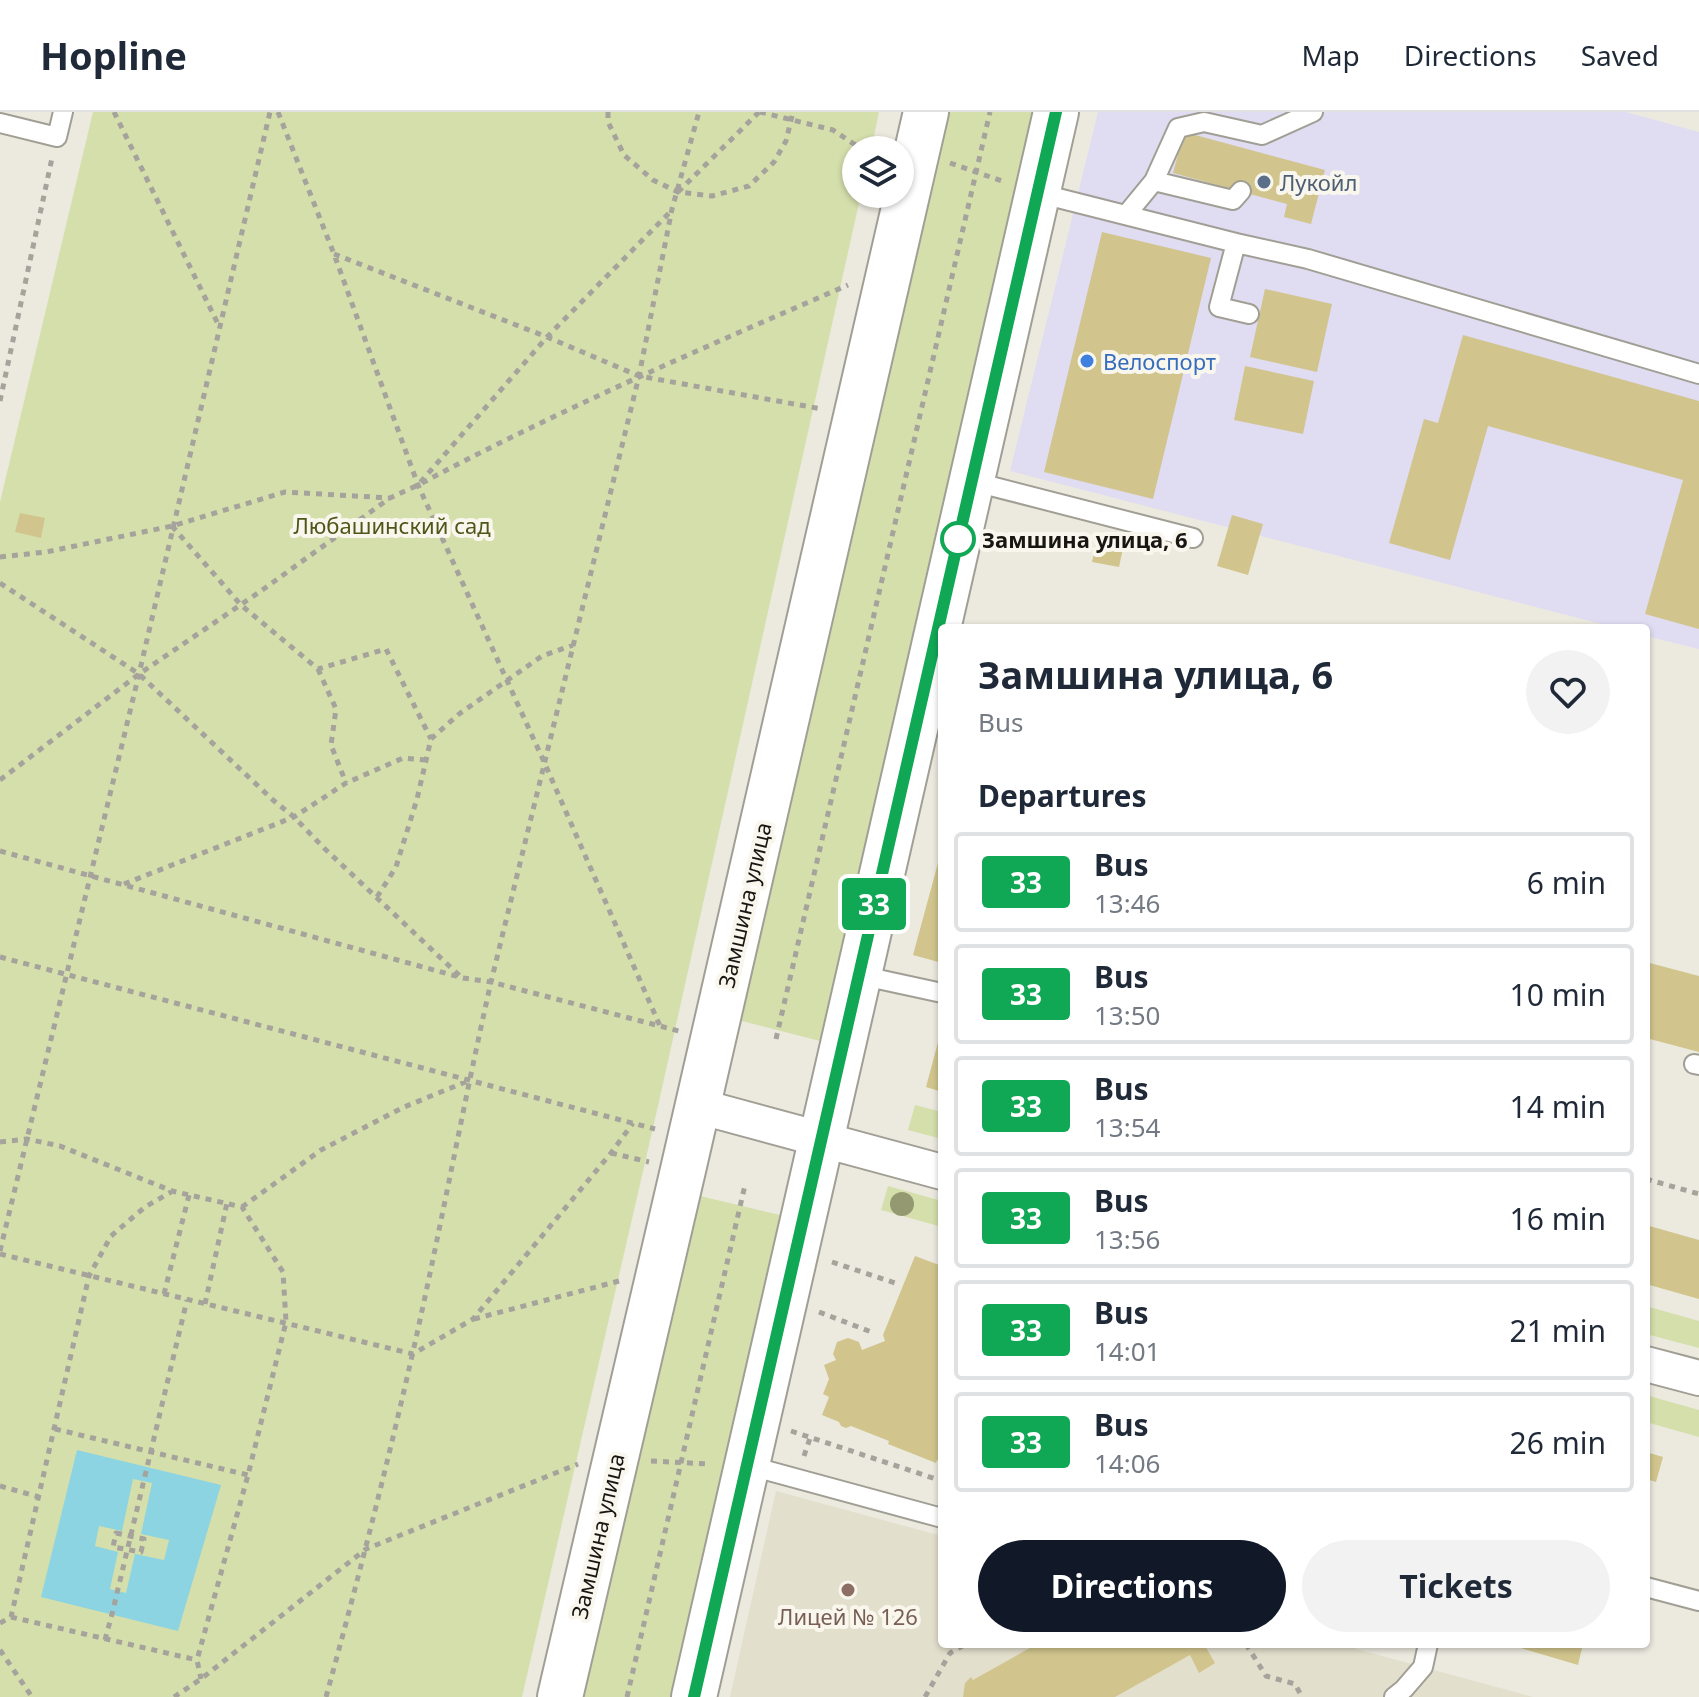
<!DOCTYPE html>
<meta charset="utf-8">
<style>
body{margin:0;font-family:"Noto Sans",sans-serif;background:#f2f2f3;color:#1f2937;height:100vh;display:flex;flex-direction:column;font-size:30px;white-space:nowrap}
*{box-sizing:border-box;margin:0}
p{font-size:26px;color:#747a83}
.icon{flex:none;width:44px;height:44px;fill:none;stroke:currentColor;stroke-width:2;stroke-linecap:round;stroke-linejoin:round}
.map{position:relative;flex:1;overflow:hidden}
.side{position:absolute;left:938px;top:512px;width:712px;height:1024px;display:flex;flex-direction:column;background:#fff;border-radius:8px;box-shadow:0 2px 6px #0004}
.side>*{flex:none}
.badge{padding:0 16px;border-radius:6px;font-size:28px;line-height:52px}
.buttons{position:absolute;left:842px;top:24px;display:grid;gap:16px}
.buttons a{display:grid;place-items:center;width:72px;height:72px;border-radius:50%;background:#fff;box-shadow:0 2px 6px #0004;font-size:40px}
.map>.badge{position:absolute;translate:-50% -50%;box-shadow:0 0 0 4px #fff}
h2{padding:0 40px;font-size:30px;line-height:72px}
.round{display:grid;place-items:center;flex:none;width:84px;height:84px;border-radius:42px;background:#f2f2f3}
.overview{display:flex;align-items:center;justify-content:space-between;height:136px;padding:0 40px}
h1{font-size:38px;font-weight:700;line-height:60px}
.button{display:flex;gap:16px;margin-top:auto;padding:16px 40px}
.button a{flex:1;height:92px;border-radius:48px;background:#111827;color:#fff;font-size:32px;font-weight:700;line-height:92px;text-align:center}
.button a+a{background:#f2f2f3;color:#1f2937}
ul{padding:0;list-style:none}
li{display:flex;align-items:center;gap:24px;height:100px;margin:0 16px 12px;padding:0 24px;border:4px solid #e0e1e3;border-radius:8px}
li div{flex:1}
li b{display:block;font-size:30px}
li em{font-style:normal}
li .badge{min-width:88px;font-weight:700;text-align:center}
header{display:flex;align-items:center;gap:48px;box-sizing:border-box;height:112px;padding:0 40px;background:#fff;border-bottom:2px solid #e0e1e3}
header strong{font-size:38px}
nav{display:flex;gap:44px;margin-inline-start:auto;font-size:28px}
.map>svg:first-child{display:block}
.commercial{fill:#e0dcf2}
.built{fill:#e3dfcd}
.green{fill:#d5dfac}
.water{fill:#8cd4e2;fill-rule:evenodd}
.building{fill:#d1c58d}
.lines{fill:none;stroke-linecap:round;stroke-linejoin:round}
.lane-casing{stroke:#a19f95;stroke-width:22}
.street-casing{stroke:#a19f95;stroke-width:38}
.secondary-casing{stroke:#a19f95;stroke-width:48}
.path{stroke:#a5a39b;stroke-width:5;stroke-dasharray:6 6;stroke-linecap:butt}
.lane{stroke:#fff;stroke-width:18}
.street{stroke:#fff;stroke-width:34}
.secondary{stroke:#fff;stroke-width:44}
.tree{fill:#959972}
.line-casing{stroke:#fff;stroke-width:18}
.line{stroke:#10a855;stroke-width:12}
.service-dot{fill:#5c6f8a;stroke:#f9f7ed;stroke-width:3}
.shop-dot{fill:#3f7fe0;stroke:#f9f7ed;stroke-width:3}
.stop-dot{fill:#fff;stroke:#10a855;stroke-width:4}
.education-dot{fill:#8d6e63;stroke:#f9f7ed;stroke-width:3}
.labels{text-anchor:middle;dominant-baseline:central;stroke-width:8;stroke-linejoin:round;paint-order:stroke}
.service-label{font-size:22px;fill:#4e5e75;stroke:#f9f7ed;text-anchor:start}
.shop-label{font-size:22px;fill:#366cbe;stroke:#f9f7ed;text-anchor:start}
.park-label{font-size:22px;fill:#4e5619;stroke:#f9f7ed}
.stop-label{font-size:22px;font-weight:bold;fill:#171613;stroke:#f9f7ed;text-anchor:start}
.street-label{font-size:22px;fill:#171613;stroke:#f9f7ed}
.education-label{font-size:22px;fill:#785e54;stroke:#f9f7ed}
</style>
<header>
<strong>Hopline</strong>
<nav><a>Map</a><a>Directions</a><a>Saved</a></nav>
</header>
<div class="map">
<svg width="1699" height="1585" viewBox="0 0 1699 1585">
<rect width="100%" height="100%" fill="#eceadf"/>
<path class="commercial" d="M1098,0H1626L1699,20V537L1646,524V516H1617L1010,359Z"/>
<path class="built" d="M776,1379L942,1424V1532H1338L1533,1585H730Z"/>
<path class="green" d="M93,0H879L871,38H856V82H861L658,994L522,1585H0V390Z
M945,0H1036L824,930L734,907Z
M915,993L942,1000V1027L908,1018Z
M888,1074L942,1089V1115L881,1098Z
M696,1083L784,1104L675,1585H580Z
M1646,1194L1699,1209V1236L1646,1222Z
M1646,1283L1699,1298V1325L1646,1310Z"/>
<path class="water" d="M77,1338L221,1373L178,1519L41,1485ZM133,1367L152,1371L141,1422L169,1428L164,1448L135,1442L126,1481L110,1477L118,1440L95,1434L99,1414L122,1419Z"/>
<path class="building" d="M1184,20L1325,58L1311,112L1284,105L1287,92L1173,61Z
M1102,120L1211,146L1153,387L1044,360Z
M1265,177L1332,192L1317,260L1250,245Z
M1463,223L1699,289V517L1645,502L1683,368L1488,314L1450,448L1389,431L1424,307L1438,311Z
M1245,254L1314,269L1303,322L1234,308Z
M20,401L45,406L41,426L15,420Z
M1232,403L1263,412L1248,463L1217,454Z
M1098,421L1125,427L1119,455L1092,450Z
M941,740H942V851L913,843Z
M1646,850L1699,864V940L1646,926Z
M941,919H942V980L926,975Z
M1646,1113L1699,1128V1187L1646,1172Z
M915,1144L942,1154V1250H941L942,1350L937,1348L936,1351L888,1332L889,1329L851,1314L846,1316L841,1314L839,1310L822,1303L829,1285L823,1282L829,1267L824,1253L836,1248L833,1242L837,1230L848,1226L859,1230L862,1238L885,1229L883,1223Z
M1646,1340L1663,1345L1656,1370L1646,1367Z
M1037,1532H1204L1215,1551L1199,1561L1190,1543L1115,1585H963L965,1571L971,1565L973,1568Z
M1507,1532H1583L1578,1553Z"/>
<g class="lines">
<defs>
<path id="lane" d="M0,11L57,25L63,0
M1154,69L1233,88L1241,79
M1038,81L1236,131L1308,147L1699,262
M1126,103L1154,69L1178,16L1204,10L1262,23L1313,0
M1236,131L1219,195L1249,202
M971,369L1193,426
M859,863L942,881
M1694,952L1699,953
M747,1353L942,1406
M1646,1475L1699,1489
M1394,1585L1404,1577L1423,1555L1428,1532"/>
<path id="street" d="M698,994L942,1060
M1646,1252L1699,1266"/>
<path id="secondary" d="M560,1585L683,1058L926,0
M694,1585L1056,0"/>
</defs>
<use href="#lane" class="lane-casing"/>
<use href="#street" class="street-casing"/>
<use href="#secondary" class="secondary-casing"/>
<path class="path" d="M114,0L219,214
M278,0L334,142L418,373L545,652L660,914
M608,0V10L624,43L653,68L678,80L712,84L749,74L774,50L786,29L793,0
M760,0L833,18L863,38
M950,51L1002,69
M678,80L759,0
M334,142L547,225L639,264L822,297
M0,289L52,46
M422,371C561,297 705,235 848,173
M172,414L241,493L318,557L386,537L431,627
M0,445L46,440L172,414L285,380L390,386
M0,471L139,562L273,688L294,705L324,736L462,866
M318,557L336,597L331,633L346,671
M0,668L139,562L258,481L390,386L418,373L547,225L672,98
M0,739L463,866L491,870L679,919
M124,772L294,705L346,671L403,646L427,648
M377,785L396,755L417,687L431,627L459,602L542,544L573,533
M0,845L655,1017
M776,927L990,0
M0,1030L27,1027L60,1034L172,1079L242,1095L283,1160L286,1210L248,1363L197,1548L201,1567
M611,1041L649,1050
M1646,1067L1699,1082
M242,1095L321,1038L404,995L468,969
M0,1139L139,562L270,0
M0,1142L413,1242L473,1207L611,1041L633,1011
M832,1150L895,1171
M164,1182L189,1083
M205,1192L227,1091
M819,1200L874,1221
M474,1207L619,1169
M55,1317L248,1363
M791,1319L942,1369
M804,1344L810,1326
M651,1349L709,1352
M0,1374L39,1385
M116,1421L144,1427L141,1440L113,1435Z
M11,1505L197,1548
M0,1511L11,1505L89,1164L111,1124L145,1095L171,1080
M105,1528L112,1502L187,1188
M1246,1532L1266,1564L1295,1572L1302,1585
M0,1538L32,1585
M174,1585L201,1567L366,1437L578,1352
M326,1585C357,1472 386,1358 412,1244C440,1120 463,994 491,870L639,264L672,97L699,0
M627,1585L745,1073
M925,1585L950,1541L966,1532"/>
<use href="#lane" class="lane"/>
<use href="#street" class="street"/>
<use href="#secondary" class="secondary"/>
</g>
<circle class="tree" cx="902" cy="1092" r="12"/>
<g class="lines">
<defs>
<path id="line" d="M694,1585L1056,0"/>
</defs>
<use href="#line" class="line-casing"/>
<use href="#line" class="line"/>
</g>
<circle class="service-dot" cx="1264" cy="70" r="8"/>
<circle class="shop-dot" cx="1087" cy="249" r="8"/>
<circle class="stop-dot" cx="958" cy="427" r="16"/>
<circle class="education-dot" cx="848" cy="1478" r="8"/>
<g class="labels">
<g class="service-label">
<text x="1280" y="70">Лукойл</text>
</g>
<g class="shop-label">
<text x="1103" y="249">Велоспорт</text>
</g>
<g class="park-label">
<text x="392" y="413">Любашинский сад</text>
</g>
<g class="stop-label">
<text x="982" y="427">Замшина улица, 6</text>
</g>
<g class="street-label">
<text transform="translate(744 793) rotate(-77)">Замшина улица</text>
<text transform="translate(597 1424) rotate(-77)">Замшина улица</text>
</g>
<g class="education-label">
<text x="848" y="1504">Лицей № 126</text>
</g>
</g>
</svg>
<div class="buttons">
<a><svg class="icon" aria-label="layers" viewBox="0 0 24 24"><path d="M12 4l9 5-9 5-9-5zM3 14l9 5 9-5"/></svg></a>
</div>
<b class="badge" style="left:874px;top:792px;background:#10a855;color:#fff">33</b>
<section class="side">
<div class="overview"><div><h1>Замшина улица, 6</h1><p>Bus</p></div><a class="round"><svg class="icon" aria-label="heart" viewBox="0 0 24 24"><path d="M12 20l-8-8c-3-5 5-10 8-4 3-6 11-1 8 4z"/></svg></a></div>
<h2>Departures</h2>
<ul>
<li><span class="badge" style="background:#10a855;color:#fff">33</span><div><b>Bus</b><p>13:46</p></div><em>6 min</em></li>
<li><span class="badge" style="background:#10a855;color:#fff">33</span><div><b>Bus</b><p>13:50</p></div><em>10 min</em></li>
<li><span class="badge" style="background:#10a855;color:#fff">33</span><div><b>Bus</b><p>13:54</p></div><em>14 min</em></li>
<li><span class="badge" style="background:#10a855;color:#fff">33</span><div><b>Bus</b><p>13:56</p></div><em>16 min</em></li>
<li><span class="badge" style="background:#10a855;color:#fff">33</span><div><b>Bus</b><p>14:01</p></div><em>21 min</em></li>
<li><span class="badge" style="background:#10a855;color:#fff">33</span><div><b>Bus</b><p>14:06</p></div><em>26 min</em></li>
</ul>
<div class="button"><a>Directions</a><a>Tickets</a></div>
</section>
</div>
